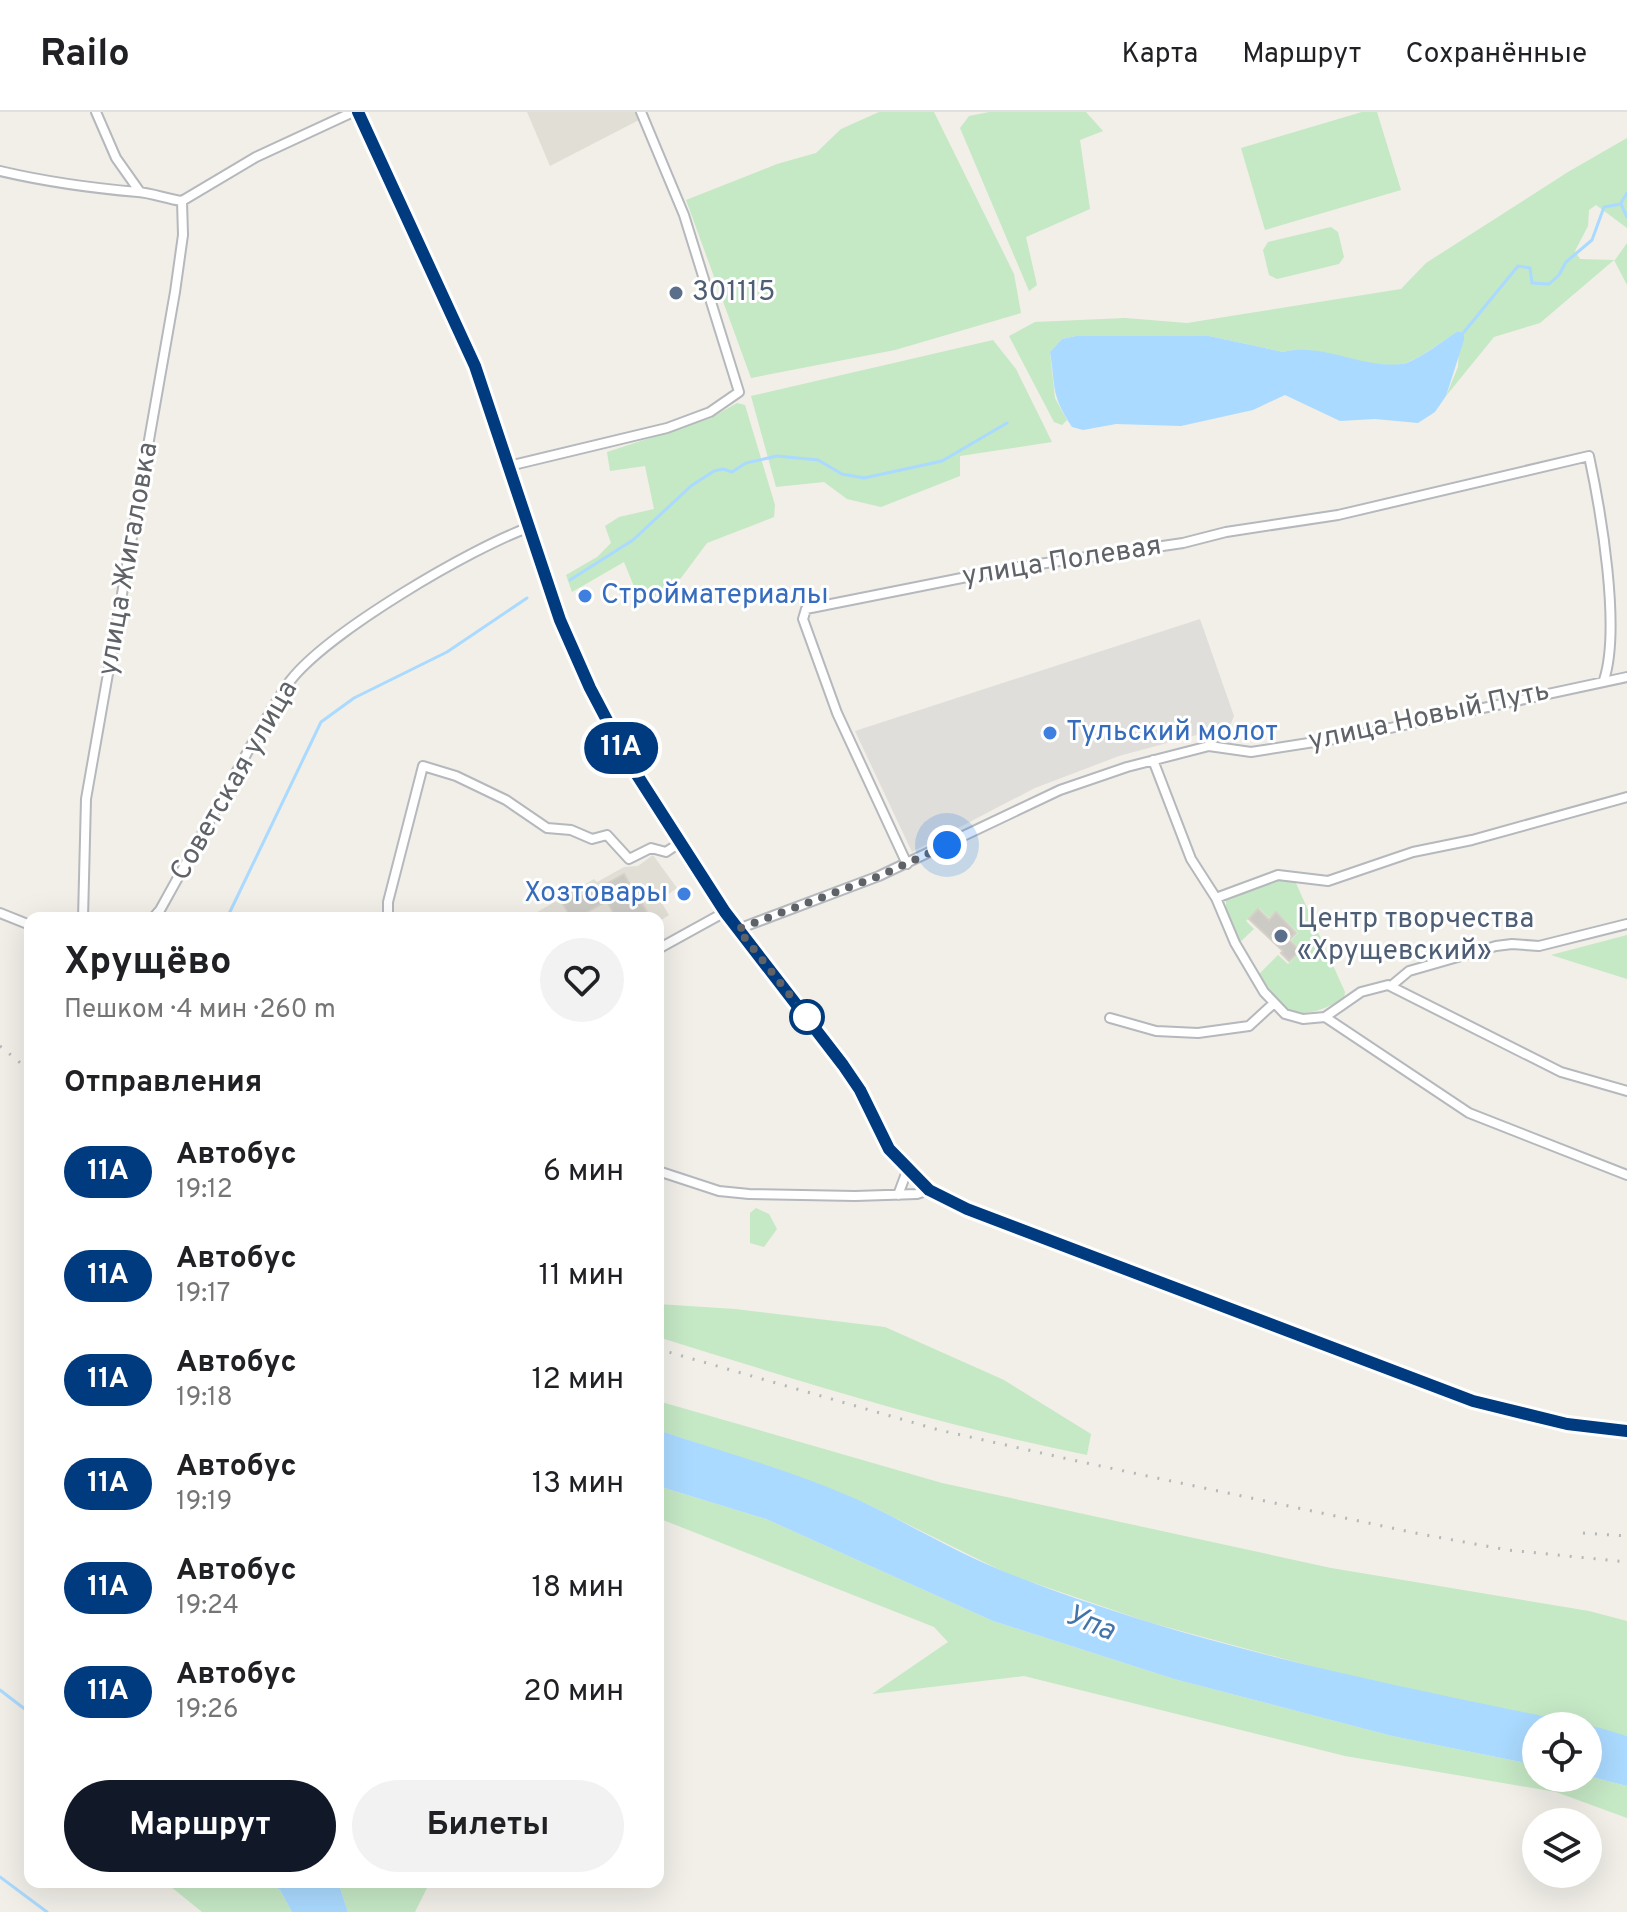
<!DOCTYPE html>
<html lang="ru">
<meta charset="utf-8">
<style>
body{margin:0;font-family:Overpass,sans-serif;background:#f2f2f2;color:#202124;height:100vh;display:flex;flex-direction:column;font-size:30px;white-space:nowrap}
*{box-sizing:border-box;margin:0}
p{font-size:26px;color:#757577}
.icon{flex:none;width:44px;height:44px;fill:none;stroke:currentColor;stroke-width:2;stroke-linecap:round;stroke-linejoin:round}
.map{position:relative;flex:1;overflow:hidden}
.drawer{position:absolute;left:24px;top:800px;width:640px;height:976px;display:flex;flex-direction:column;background:#fff;border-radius:16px;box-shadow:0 8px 32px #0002}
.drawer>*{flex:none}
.badge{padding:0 16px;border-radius:26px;font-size:28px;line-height:52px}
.tools{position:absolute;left:1522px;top:1600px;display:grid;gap:16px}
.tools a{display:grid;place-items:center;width:80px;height:80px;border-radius:50%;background:#fff;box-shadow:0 8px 32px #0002;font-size:40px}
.you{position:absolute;width:40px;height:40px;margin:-20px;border:6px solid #fff;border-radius:50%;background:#1a73e8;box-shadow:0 0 0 12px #1a73e833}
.map>.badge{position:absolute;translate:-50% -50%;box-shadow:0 0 0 4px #fff}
h2{padding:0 40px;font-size:30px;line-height:72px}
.round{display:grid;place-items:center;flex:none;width:84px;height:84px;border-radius:42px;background:#f2f2f2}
.summary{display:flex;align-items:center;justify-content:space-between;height:136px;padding:0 40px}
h1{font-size:38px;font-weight:700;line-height:60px}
.primary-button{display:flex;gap:16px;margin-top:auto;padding:16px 40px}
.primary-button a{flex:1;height:92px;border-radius:48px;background:#111827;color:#fff;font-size:32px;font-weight:700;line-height:92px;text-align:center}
.primary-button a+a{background:#f2f2f2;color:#202124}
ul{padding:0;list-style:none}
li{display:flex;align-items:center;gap:24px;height:104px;padding:0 40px}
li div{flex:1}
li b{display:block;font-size:30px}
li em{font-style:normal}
li .badge{min-width:88px;font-weight:700;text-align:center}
header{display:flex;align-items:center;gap:48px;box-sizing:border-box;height:112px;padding:0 40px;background:#fff;border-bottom:2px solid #e0e0e0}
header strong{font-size:38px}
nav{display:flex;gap:44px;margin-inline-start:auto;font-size:28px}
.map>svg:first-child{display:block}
.industrial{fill:#e0deda}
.education{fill:#e1ded6}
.green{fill:#c5e8c5}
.water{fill:#aadaff}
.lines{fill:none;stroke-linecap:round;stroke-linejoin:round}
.stream{stroke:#aadaff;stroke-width:3}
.building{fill:#cccac5;stroke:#d6d1c6;stroke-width:2}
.minor-casing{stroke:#b5b8bc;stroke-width:12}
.major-casing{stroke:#f2c960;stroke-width:15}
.minor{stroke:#fff;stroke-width:8}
.major{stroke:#fff2af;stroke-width:11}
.rail{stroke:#b6b7b8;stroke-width:3;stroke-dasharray:2 10;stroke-linecap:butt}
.line-casing{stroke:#fff;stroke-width:18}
.line{stroke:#003b80;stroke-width:12}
.walk{stroke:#5f6368;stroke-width:8;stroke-dasharray:0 14.4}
.service-dot{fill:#5c6f8a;stroke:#fff;stroke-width:3}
.shop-dot{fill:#3f7fe0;stroke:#fff;stroke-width:3}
.stop-dot{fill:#fff;stroke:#003b80;stroke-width:4}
.labels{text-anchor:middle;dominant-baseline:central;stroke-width:6;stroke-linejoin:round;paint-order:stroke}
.service-label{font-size:28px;fill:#4e5e75;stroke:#fff;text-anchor:start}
.street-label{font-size:28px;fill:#5f6368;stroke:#fff}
.shop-label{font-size:28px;fill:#366cbe;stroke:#fff;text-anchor:start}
.water-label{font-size:30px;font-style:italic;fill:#4174aa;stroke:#fff}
</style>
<header>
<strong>Railo</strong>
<nav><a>Карта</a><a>Маршрут</a><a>Сохранённые</a></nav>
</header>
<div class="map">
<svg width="1627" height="1800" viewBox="0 0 1627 1800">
<rect width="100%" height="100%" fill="#f1efe8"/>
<path class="industrial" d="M1200,507L1234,604L1230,614L1119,644L1035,676L912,740L855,619Z"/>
<path class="education" d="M527,0H635L639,8L550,54Z
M653,743L677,776L660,788L669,803L658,810V806H527L594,767L597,770L624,755L638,754Z"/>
<path class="green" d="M879,0H934L1014,162L1021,201L895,238L751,266L686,88L777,52L816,41L841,17Z
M989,0H1086L1103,19L1080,28L1090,97L1026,125L1037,173L1029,179L960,16L969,4Z
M1362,0H1377L1401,78L1265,118L1241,36Z
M1627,26V116L1596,93L1589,98L1588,114L1575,139L1580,147L1615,148L1627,131V173L1614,148L1540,211L1494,225L1446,284L1458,255L1460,220C1441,228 1425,244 1406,251C1377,261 1317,232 1283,240L1209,224H1076L1062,227L1050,240L1055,286L1067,308L1062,313L1054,310L1009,224L1035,210L1125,206L1187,211L1401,177L1426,151L1568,60Z
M1331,115L1338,120L1344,145L1339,152L1277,167L1269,163L1263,138L1268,130Z
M993,228L1016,257L1052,330L960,344V364L881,395L847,387L824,370L776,375L751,284Z
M737,291L745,293L775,393L774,405L707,431L681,466L642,494L624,450L572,480L566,463L597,445L611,431L605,414L619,405L654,397L645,354L610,359L607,340L711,306Z
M1272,767L1295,769L1345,880L1344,887C1297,911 1286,905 1259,862L1278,843L1288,852L1301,839L1291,828L1298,821L1276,799L1269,806L1259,796L1246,809L1254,817L1239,831L1226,800V788Z
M1627,823V867L1551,843Z
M756,1096L769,1102L777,1117L764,1135L750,1131V1101Z
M658,1192L735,1197L885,1215L1004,1268L1091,1322L1087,1343C942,1314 800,1269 658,1225Z
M658,1289L942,1371L1331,1456L1589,1499L1627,1509V1624L1336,1561L1148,1510L1008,1462L869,1393L818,1372L658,1318Z
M658,1374L766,1407L993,1509L1174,1567L1392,1624L1536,1653V1666L1588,1664L1627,1674V1706L1556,1680L1345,1644L1024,1564L872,1582L948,1530L934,1515L658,1406Z
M165,1770H269L280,1778L292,1800H202Z
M338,1770H430L415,1800H348Z"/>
<path class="water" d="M1457,220H1464V228L1446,284L1435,300L1418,311L1375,307L1340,309L1285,283L1253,298L1181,314L1116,312L1083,318L1072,315C1050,281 1056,276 1050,240L1062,227L1076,224H1209L1283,240C1321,230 1363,257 1402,252C1416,250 1444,228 1457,220Z
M658,1318C728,1342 802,1361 869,1393C916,1416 961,1443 1010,1462C1200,1537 1402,1575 1600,1616L1627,1624V1674L1588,1664V1614H1536V1653L1392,1624L1174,1567L993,1509L766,1407L658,1374Z
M269,1770H338L348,1800H292L280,1778Z"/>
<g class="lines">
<path class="stream" d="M1621,91L1627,81
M1464,220L1518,154L1530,156L1532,171L1549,172L1559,163L1566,150L1592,128L1604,95L1621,92L1627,105
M570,468L633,428L691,374L714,359L723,357L732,360L746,351L777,344L818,348L842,362L864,366L942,349L1007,311
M227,806L321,610L354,586L447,540L527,486
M0,1578L30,1601
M0,1765L47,1800"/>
</g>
<path class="building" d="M624,762L629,771L621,776L631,794L640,788L647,800L636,806H616L607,789L584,802L587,806H571L562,790L594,772L597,777Z
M1258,797L1269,808L1276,800L1296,821L1289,828L1300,839L1289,849L1281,841L1283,839L1249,807Z"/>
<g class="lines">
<defs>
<path id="minor" d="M96,0L116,46L140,80
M0,59C47,70 90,76 138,80C152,81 167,87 182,89L256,45L353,0
M509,354L667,316L710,300L739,280L684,103L641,0
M1153,648L1191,747L1216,786L1235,831L1264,880L1285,902L1303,907L1325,905L1469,1001L1627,1063
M907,752L837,601L803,507L806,497L1012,456L1183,431L1226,420L1338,403L1589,344C1601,400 1621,516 1604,568
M1216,786L1278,763L1328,769L1413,740L1472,728L1627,685
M0,801L30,813
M83,806L86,687L175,180L183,123L182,89
M153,806L160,798C186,751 212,705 237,659C254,629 270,597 290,569C328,520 471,436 530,415
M388,806V790L423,654L456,664L506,688L547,716L571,718L592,727L607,723L629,747L651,736L666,740L678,732
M738,817L879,764L1060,678L1127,655L1209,634L1251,640L1353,624L1627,565
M658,837L725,800
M1391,874L1409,859L1496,834L1512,832L1539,834L1627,812
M1325,905L1361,880L1388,873L1561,960L1627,979
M1110,906L1156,919L1198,921L1249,914L1273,892
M658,1059L719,1079L749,1082L855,1084L917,1082L929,1078
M898,1083L907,1059"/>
<path id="major" d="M358,0L475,254L560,508L590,576L630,652L725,800L843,953L860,978L889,1037L929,1078L967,1097L1473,1289L1567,1312L1627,1319"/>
</defs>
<use href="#minor" class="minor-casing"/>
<use href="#major" class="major-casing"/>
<use href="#minor" class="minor"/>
<use href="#major" class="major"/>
<path class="rail" d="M0,934L30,959
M658,1237L939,1318L1077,1349L1420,1422L1508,1438L1627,1450
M1583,1421L1627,1424"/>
</g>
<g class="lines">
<defs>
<path id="line" d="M358,0L475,254L560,508L590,576L630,652L725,800L843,953L860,978L889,1037L929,1078L967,1097L1473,1289L1567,1312L1627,1319"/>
</defs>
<use href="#line" class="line-casing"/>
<use href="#line" class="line"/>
<path class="walk" d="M807,905L738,817L879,764L947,733"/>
</g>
<g class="service-dot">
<circle cx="676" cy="181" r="8"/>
<circle cx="1281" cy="824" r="8"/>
</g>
<g class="shop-dot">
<circle cx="585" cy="484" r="8"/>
<circle cx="1050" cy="621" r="8"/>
<circle cx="684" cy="782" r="8"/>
</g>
<circle class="stop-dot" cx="807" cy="905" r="16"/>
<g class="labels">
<g class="service-label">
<text x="692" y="181">301115</text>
<text x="1297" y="808">Центр творчества<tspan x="1297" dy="32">«Хрущевский»</tspan></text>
</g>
<g class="street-label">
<text transform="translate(129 447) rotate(-80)">улица Жигаловка</text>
<text transform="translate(1062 450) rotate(-9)">улица Полевая</text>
<text transform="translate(1429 605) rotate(-12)">улица Новый Путь</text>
<text transform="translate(235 669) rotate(-60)">Советская улица</text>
</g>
<g class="shop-label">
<text x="601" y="484">Стройматериалы</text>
<text x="1066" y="621">Тульский молот</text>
<text x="668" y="782" text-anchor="end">Хозтовары</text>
</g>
<g class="water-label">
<text transform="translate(1090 1512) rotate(22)">Упа</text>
</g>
</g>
</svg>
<div class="tools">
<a><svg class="icon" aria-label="locate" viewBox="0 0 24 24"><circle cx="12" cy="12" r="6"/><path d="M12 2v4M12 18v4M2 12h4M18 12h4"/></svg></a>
<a><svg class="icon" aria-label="layers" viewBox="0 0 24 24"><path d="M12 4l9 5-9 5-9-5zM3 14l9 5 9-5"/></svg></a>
</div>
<div class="you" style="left:947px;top:733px"></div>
<b class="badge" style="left:621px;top:636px;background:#003b80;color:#fff">11А</b>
<section class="drawer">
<div class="summary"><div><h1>Хрущёво</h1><p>Пешком · 4 мин · 260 m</p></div><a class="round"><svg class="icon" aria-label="heart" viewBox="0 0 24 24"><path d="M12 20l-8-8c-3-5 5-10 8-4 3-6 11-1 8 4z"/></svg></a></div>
<h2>Отправления</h2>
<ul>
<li><span class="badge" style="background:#003b80;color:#fff">11А</span><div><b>Автобус</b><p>19:12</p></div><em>6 мин</em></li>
<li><span class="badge" style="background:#003b80;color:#fff">11А</span><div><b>Автобус</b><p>19:17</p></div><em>11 мин</em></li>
<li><span class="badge" style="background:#003b80;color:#fff">11А</span><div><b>Автобус</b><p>19:18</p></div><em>12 мин</em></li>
<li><span class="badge" style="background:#003b80;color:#fff">11А</span><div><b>Автобус</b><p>19:19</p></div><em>13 мин</em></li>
<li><span class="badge" style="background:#003b80;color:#fff">11А</span><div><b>Автобус</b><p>19:24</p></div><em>18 мин</em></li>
<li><span class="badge" style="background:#003b80;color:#fff">11А</span><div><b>Автобус</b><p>19:26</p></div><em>20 мин</em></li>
</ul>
<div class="primary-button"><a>Маршрут</a><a>Билеты</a></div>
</section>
</div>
